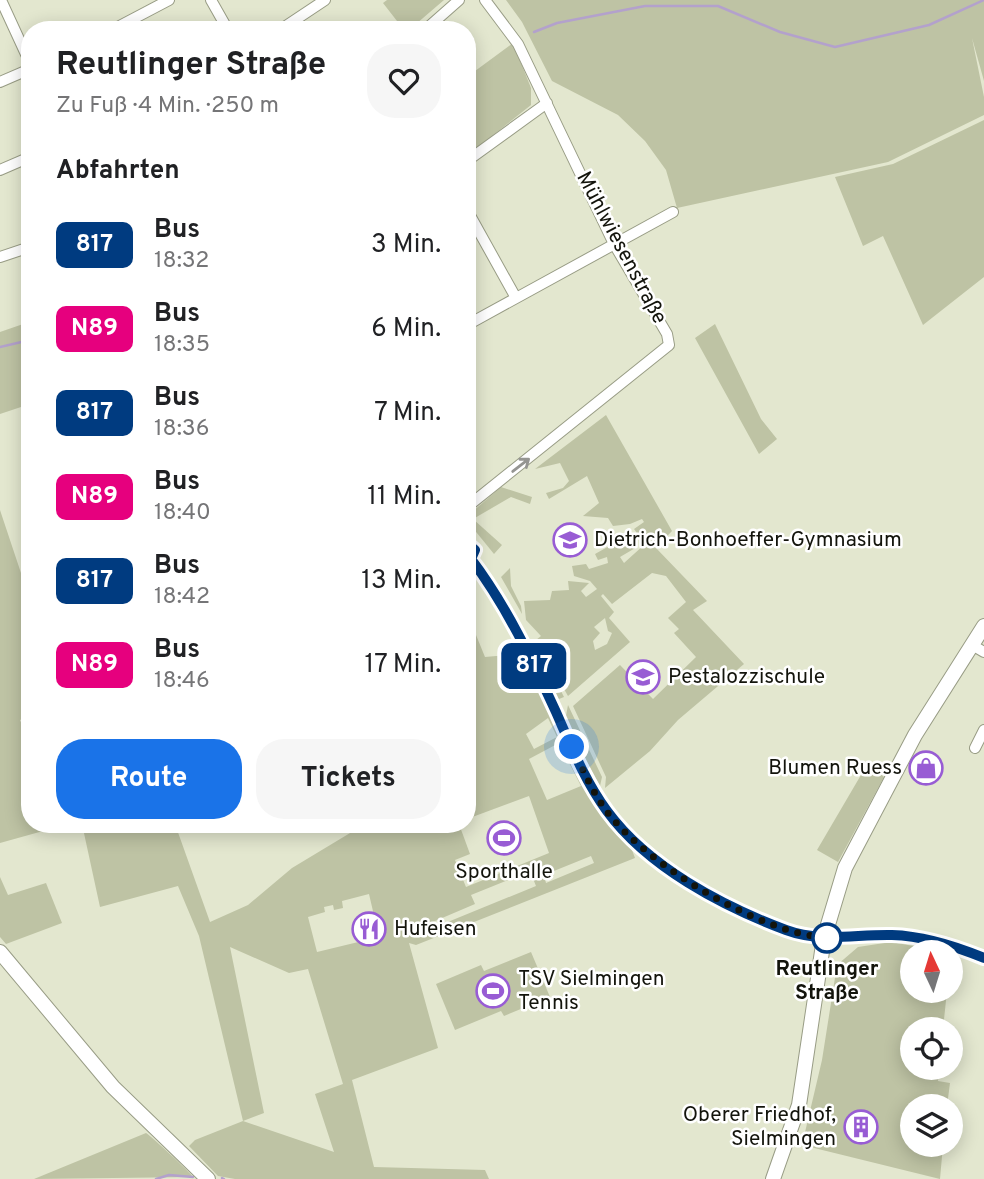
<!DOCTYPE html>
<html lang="de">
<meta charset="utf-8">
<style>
body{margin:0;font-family:Overpass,sans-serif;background:#f6f6f6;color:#202124;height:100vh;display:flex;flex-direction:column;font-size:26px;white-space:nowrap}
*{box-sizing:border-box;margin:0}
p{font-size:23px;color:#757577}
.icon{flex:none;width:38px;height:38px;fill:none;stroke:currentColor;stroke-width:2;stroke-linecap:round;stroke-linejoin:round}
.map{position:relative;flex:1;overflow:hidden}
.sheet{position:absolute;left:21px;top:21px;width:455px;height:812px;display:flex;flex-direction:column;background:#fff;border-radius:28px;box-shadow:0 4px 18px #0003}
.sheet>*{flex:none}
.badge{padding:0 14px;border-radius:10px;font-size:24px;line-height:46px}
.needle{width:46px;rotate:356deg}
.tools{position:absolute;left:900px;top:940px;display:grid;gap:14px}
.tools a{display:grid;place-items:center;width:63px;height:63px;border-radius:50%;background:#fff;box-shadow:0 4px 18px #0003;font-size:35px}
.you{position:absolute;width:35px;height:35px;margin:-18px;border:5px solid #fff;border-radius:50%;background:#1a73e8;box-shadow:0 0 0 10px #1a73e833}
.map>.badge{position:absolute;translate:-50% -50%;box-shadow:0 0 0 4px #fff}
h2{padding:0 35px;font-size:26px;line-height:63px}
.round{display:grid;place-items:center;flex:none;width:74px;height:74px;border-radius:28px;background:#f6f6f6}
.headline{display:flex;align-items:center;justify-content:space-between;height:119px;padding:0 35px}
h1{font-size:33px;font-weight:700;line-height:52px}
.button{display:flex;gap:14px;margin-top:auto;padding:14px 35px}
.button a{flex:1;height:80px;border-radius:28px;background:#1a73e8;color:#fff;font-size:28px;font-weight:700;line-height:80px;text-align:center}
.button a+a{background:#f6f6f6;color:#202124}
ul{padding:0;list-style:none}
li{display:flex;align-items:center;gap:21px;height:84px;padding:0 35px}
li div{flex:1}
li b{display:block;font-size:26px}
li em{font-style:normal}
li .badge{min-width:77px;font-weight:700;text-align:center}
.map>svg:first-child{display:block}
.green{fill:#bec3a4;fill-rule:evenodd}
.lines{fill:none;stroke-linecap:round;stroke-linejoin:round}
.stream{stroke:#b3a1cc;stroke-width:2.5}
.minor-casing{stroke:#989c85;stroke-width:12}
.tertiary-casing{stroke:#989c85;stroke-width:16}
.minor{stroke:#fff;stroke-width:10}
.tertiary{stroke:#fff;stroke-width:14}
.oneway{stroke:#959592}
.line-casing{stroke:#fff;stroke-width:16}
.line{stroke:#003b80;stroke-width:10}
.walk{stroke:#13140c;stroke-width:7;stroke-dasharray:0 12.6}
.stop-dot{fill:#fff;stroke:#003b80;stroke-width:3.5}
.labels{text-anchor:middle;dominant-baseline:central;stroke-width:5;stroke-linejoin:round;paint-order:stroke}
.street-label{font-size:21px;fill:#13140c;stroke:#fff}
.poi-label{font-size:21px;fill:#13140c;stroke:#fff;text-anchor:start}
.stop-label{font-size:21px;font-weight:bold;fill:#13140c;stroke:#fff}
</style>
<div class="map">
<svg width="984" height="1179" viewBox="0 0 984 1179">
<rect width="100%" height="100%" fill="#e3e7cf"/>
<path class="green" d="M387,0H444L409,30H404L383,3Z
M506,0H984V81L972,38L984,97V115L888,162L677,208L666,170L645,141L618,115L552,81L522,22Z
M513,43L531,88V105L467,156V69L471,74Z
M984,120V277L923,325L883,236L863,246L835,177L893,164Z
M30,299V404L0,414V332L29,322Z
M715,324L761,419L777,439L759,454L695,338Z
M606,415L672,531L656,548L707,601L693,610L744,664L678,720L650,751L605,788L606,777L573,706L620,665L653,699L696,657L674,633L679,629L668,618L686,602L666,576L652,573L612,604L603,594L601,596L614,612L609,618L630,642L568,696L536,640L541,636L526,620L524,601L550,600L552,591L569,590L568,581L589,583L581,591L586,597L597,589L590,581L574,576L572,566L586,564L589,569L608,563L607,557L598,560L595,554L629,535L637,547L620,557L624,563L645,544L634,529L644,522L642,519L630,524L613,526L608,518L583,516L599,503L587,476L549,499L546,493L563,488L569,481L560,463L535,469ZM605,618L608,631L612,633L607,644L595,650L593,641L600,633L594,627Z
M501,487L532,497L530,504L511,497L473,519L502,545L494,554L468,522L472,512Z
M0,510L30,600V716L20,720L30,744V824L61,826L0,843Z
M510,568L511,586L521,606L522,614L501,577Z
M467,613L485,657L519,654L565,742L629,842L635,858L416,945L409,943L438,1048L352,1080L374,1167L485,1170L489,1179H235L218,1176L189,1146L195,1140L243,1121L334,1152L315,1094L343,1084L308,969L289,973L230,947L264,1113L243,1121L199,936L178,886L100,907L82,824H175L210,922L248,905L292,868L365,824H459L470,854L455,860L466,887L549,853L529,796L467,819ZM548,718L557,737L534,749L526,734ZM559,743L581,786L547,800L529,759ZM591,856L594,863L546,883L544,875ZM530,871L536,886L416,935L414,930L475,904L471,895ZM369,894L379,937L317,952L308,917L325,912L324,907L333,905L334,910L343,908L342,901Z
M540,655L547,663L564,697L559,699L551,694Z
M568,705L602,777L600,786L565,721Z
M868,763L884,777L838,862L817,850Z
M0,877L8,895L46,883L62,923L6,944L0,937Z
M891,942L948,952H912V990L947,991L943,1029H912V1068H939L938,1081L950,1083L947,1106H912V1144L943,1145L940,1179L802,1145L822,1060L837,965L858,947Z
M531,952L550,997L504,1016L501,1011L455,1030L436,984L481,965L484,971Z
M146,1133C152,1137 190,1172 193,1177L34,1179Z"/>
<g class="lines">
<path class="stream" d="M534,32L557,23L645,6H718L780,32L835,47L929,25L984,0
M0,347L30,340
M222,1178L224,1179
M156,1179L169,1175L193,1177"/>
<defs>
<path id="minor" d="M1,0L30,63
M211,0L228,30
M112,30L169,0
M280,30L325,0
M425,30L459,0
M0,82L30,69
M467,161L547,103
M0,170L30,157
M467,210L516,298
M0,257L30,247
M467,325L673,212
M467,507L669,345L667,334L614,244L518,44L485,0
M467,543L475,553L467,561
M471,560C506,606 532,660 556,712C571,746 585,782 607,811C648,867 722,906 786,930C821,943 856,934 892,935C924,936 955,946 984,958
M972,645L984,652
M975,748L984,730"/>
<path id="tertiary" d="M0,952L113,1087L208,1179
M773,1179L799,1105L824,938L845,868L915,735L984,626"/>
</defs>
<use href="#minor" class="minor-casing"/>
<use href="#tertiary" class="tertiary-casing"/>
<use href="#minor" class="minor"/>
<use href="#tertiary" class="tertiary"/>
</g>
<defs><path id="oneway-shaft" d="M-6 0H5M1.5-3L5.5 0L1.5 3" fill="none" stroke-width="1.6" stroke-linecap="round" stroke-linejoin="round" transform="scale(1.75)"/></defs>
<use class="oneway" href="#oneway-shaft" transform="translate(521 465) rotate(-38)"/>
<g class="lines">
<defs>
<path id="line" d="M467,543L475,550L471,559C506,605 532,660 556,712C571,746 585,781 607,811C648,867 722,906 786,930C821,943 856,934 892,935C924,936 955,946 984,958"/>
</defs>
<use href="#line" class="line-casing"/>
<use href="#line" class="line"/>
<path class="walk" d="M572,747C583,770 593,793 608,813C649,866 760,933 827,938"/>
</g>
<defs>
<symbol id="school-ring" viewBox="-11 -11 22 22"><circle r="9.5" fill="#fff" stroke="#985cd4" stroke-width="1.5"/><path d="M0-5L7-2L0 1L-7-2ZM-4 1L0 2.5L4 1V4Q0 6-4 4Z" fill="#985cd4"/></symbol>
<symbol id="shop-ring" viewBox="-11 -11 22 22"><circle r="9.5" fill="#fff" stroke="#985cd4" stroke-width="1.5"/><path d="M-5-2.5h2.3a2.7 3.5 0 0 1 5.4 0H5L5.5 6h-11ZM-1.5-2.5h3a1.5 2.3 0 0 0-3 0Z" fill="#985cd4"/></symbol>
<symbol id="stadium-ring" viewBox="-11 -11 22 22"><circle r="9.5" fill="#fff" stroke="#985cd4" stroke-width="1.5"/><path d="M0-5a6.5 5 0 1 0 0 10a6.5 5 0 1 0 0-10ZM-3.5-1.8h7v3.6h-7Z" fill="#985cd4"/></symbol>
<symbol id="restaurant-ring" viewBox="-11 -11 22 22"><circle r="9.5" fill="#fff" stroke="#985cd4" stroke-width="1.5"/><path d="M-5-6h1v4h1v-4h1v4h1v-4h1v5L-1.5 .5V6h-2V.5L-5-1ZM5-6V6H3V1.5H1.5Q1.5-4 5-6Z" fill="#985cd4"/></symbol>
<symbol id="building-ring" viewBox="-11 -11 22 22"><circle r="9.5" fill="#fff" stroke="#985cd4" stroke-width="1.5"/><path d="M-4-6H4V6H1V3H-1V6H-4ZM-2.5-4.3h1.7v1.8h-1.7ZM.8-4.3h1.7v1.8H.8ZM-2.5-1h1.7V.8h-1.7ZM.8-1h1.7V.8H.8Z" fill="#985cd4"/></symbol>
</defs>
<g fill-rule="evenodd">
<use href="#school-ring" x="551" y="521" width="38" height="38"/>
<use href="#school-ring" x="624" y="658" width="38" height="38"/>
<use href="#shop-ring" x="907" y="749" width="38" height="38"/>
<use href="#stadium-ring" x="485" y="819" width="38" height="38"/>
<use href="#restaurant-ring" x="350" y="910" width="38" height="38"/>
<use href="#stadium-ring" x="474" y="972" width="38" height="38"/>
<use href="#building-ring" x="842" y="1108" width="38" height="38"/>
</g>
<circle class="stop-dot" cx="827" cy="938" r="14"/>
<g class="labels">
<g class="street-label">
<text transform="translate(621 248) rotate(62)">Mühlwiesenstraße</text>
</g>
<g class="poi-label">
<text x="594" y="540">Dietrich-Bonhoeffer-Gymnasium</text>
<text x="668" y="677">Pestalozzischule</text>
<text x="902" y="768" text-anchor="end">Blumen Ruess</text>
<text x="504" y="872" text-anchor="middle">Sporthalle</text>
<text x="394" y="929">Hufeisen</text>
<text x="518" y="979">TSV Sielmingen<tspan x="518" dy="24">Tennis</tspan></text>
<text x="836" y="1115" text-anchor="end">Oberer Friedhof,<tspan x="836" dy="24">Sielmingen</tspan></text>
</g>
<g class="stop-label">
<text x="827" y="969">Reutlinger<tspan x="827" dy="24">Straße</tspan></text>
</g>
</g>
</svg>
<div class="tools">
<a><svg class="needle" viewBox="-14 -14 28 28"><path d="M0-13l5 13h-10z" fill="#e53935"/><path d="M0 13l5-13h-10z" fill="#757577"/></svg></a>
<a><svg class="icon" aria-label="locate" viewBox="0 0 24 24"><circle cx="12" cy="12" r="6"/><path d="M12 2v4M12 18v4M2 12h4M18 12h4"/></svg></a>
<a><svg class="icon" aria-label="layers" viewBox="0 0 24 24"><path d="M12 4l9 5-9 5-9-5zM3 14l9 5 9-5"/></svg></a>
</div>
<div class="you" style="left:572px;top:747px"></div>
<b class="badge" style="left:534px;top:666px;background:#003b80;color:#fff">817</b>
<section class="sheet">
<div class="headline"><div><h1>Reutlinger Straße</h1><p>Zu Fuß · 4 Min. · 250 m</p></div><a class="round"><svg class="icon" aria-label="heart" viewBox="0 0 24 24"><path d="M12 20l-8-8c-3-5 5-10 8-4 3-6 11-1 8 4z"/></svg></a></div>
<h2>Abfahrten</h2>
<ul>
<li><span class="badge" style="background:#003b80;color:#fff">817</span><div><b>Bus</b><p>18:32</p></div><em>3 Min.</em></li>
<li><span class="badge" style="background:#e6007e;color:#fff">N89</span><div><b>Bus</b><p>18:35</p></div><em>6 Min.</em></li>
<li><span class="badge" style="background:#003b80;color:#fff">817</span><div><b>Bus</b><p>18:36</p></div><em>7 Min.</em></li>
<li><span class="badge" style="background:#e6007e;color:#fff">N89</span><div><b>Bus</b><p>18:40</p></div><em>11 Min.</em></li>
<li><span class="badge" style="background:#003b80;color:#fff">817</span><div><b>Bus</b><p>18:42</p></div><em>13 Min.</em></li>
<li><span class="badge" style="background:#e6007e;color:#fff">N89</span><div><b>Bus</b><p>18:46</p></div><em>17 Min.</em></li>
</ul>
<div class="button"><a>Route</a><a>Tickets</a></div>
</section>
</div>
